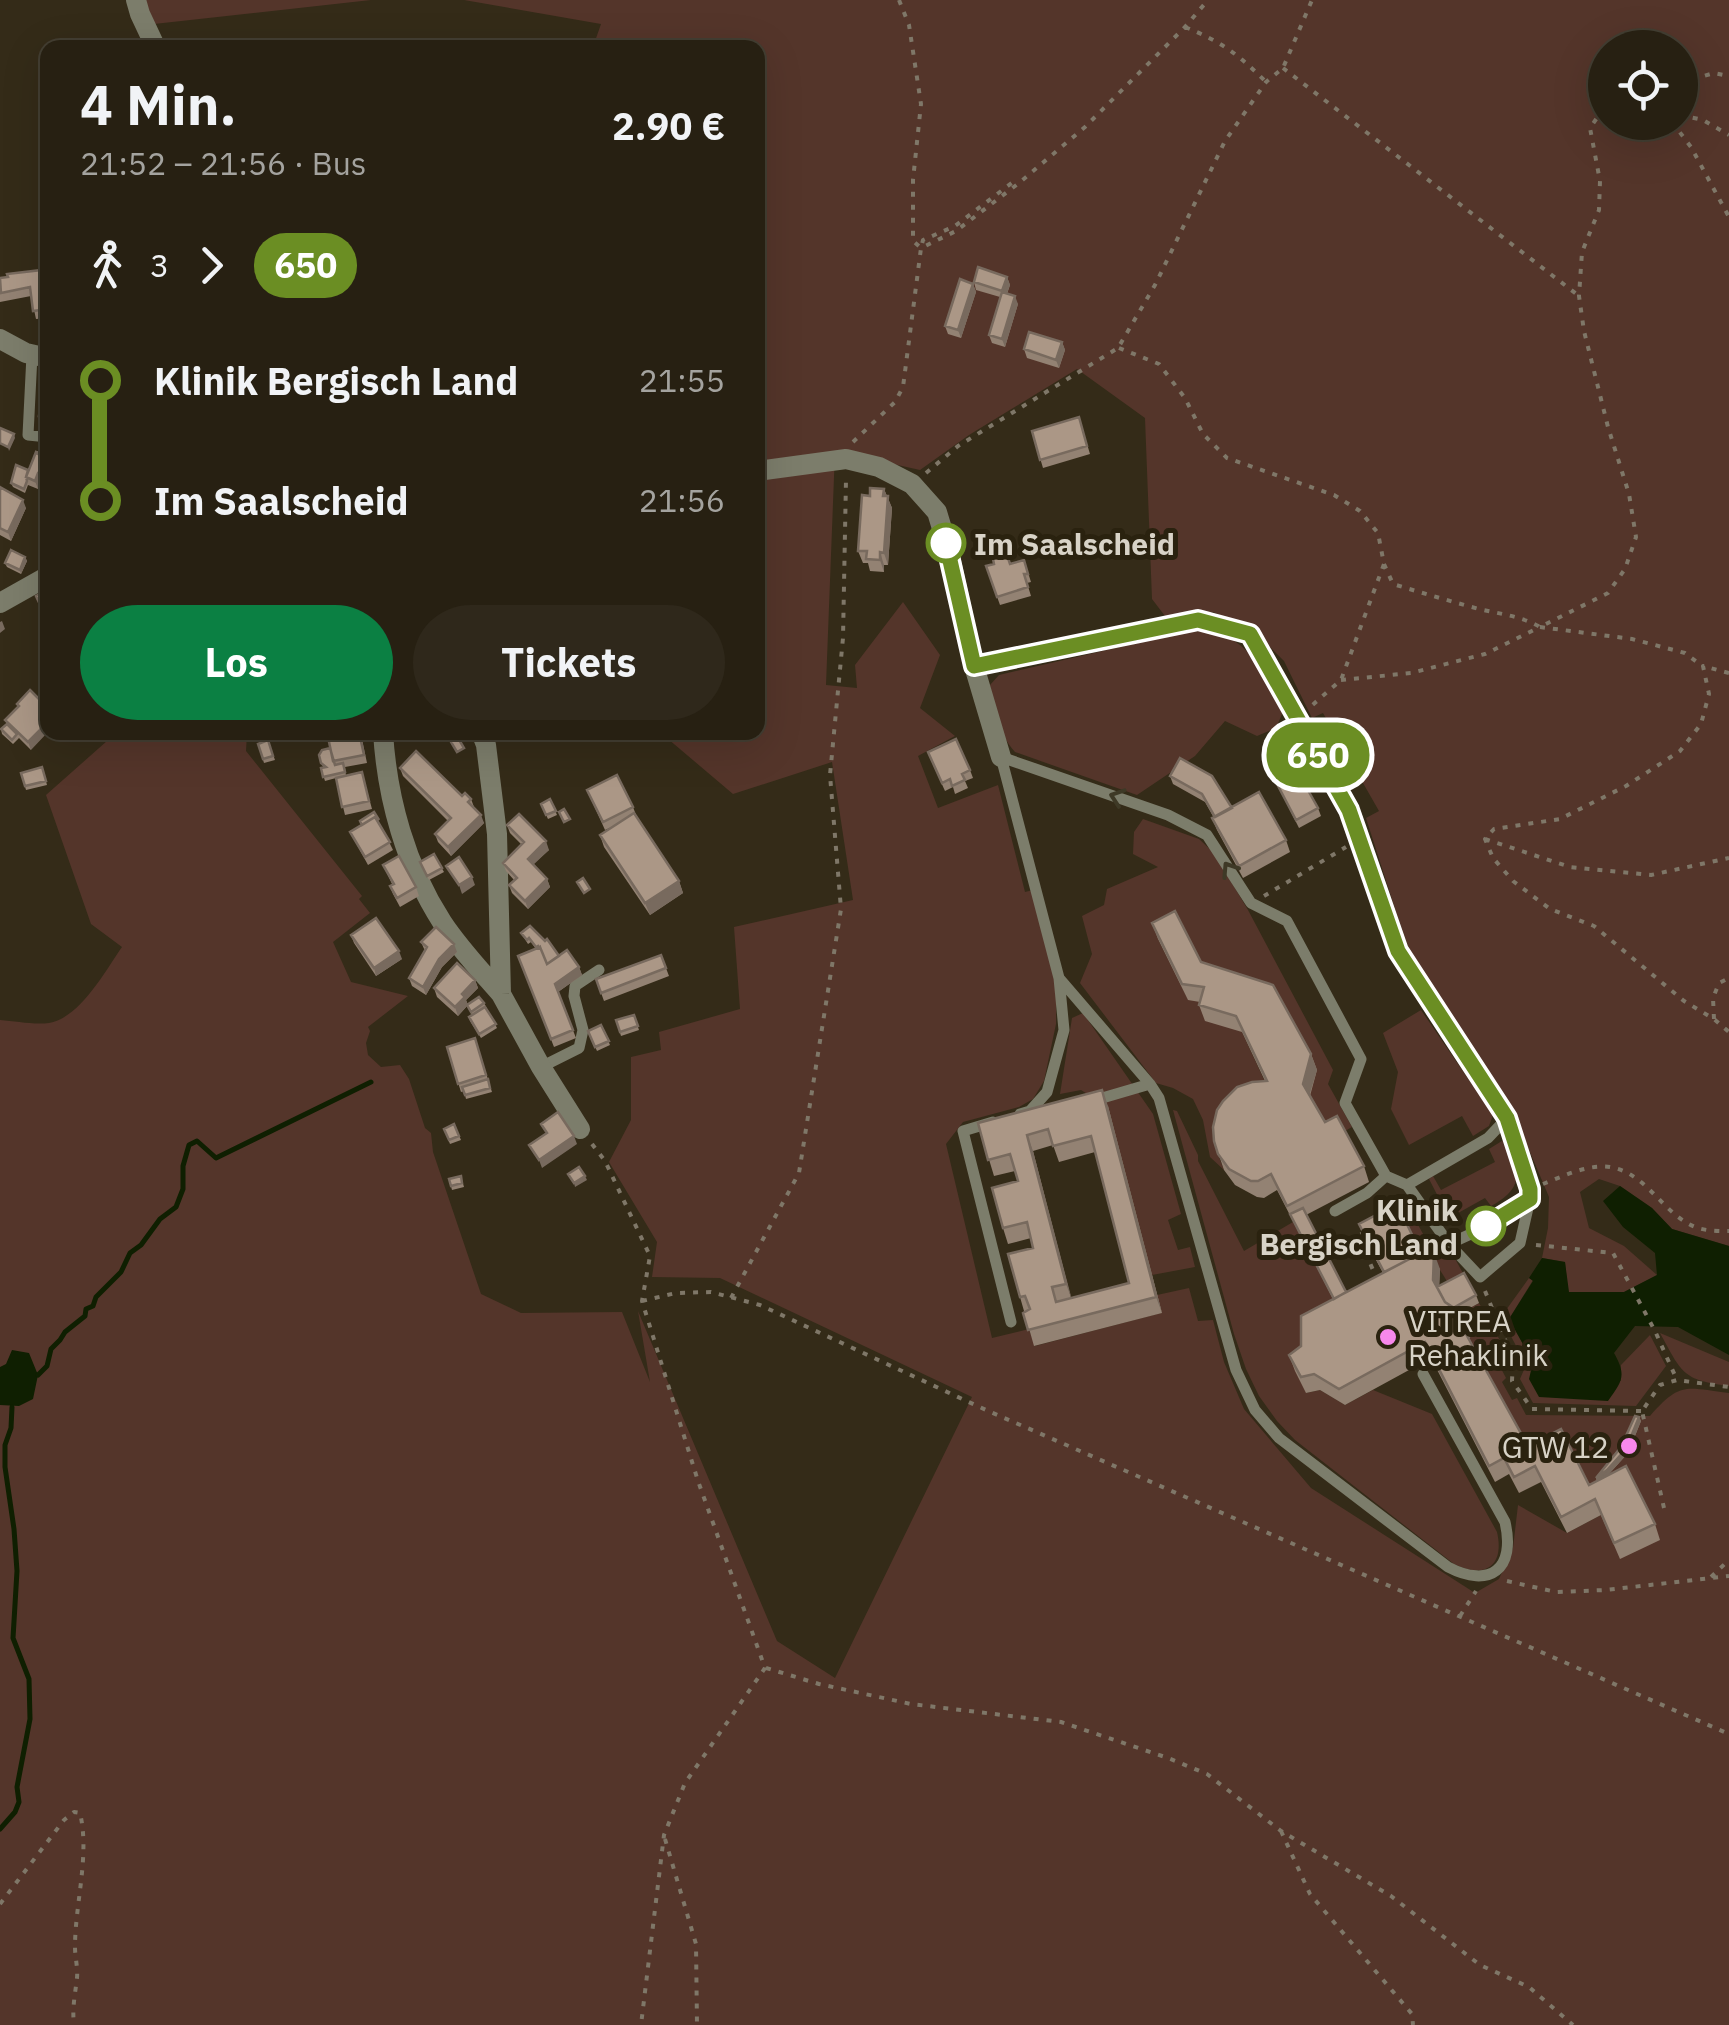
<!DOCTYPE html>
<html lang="de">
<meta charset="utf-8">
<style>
body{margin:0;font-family:"IBM Plex Sans",sans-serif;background:#2f281b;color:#f1f3f6;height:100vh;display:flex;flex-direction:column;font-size:38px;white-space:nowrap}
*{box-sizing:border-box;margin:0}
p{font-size:32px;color:#a4a39f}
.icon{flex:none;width:55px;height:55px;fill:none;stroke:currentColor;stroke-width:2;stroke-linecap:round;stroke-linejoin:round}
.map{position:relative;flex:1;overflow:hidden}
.panel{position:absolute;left:40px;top:40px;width:725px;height:700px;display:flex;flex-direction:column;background:#272012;border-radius:20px;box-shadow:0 10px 40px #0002,0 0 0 2px #433e32}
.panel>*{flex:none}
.badge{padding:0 20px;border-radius:32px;font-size:35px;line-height:65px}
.fabs{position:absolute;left:1588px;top:30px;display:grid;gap:20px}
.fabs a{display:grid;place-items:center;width:110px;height:110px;border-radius:50%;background:#272012;box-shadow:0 10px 40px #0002,0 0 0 2px #433e32;font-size:50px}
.map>.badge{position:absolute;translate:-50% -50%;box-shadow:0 0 0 5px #fff}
.legs{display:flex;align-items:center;gap:15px;height:110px;padding:0 40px;font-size:32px}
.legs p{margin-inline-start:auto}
.summary{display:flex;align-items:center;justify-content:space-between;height:170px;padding:0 40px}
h1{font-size:55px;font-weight:700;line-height:75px}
.action{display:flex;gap:20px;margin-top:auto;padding:20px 40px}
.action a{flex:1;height:115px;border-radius:60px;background:#0b8043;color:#fff;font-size:40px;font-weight:700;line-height:115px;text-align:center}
.action a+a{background:#2f281b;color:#f1f3f6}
ul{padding:0 40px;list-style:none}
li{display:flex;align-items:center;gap:35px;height:120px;font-size:38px}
li i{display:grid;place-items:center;width:15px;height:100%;margin:0 12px;background:currentColor}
li i::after{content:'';width:25px;height:25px;margin:-12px;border:8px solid;border-radius:50%;background:#272012}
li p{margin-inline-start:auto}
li:first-child i{background:linear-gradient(#0000 50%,currentColor 0)}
li:last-child i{background:linear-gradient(currentColor 50%,#0000 0)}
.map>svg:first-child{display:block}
.green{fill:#54352a;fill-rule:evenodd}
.water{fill:#0f1f01}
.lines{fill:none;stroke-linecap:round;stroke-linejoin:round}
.stream{stroke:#0f1f01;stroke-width:5}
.path{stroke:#7f7768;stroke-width:4;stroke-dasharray:5 8;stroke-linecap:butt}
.service{stroke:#7c7d6b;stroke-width:11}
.minor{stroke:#7c7d6b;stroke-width:20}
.wall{fill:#938273;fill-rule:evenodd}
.shaded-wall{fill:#786a5e}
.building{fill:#ab9786;stroke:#786a5e;stroke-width:2.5;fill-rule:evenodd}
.oneway{stroke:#3e3926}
.line-1-casing{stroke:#fff;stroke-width:22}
.line-1{stroke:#6b8e23;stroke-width:15}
.stop-1-dot{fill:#fff;stroke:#6b8e23;stroke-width:5}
.poi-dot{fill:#f788eb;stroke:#2a220f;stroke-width:4}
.labels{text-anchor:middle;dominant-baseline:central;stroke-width:10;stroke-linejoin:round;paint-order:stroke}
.stop-label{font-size:30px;font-weight:bold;fill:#d8d3c7;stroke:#2a220f;text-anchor:start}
.poi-label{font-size:30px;fill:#d8d3c7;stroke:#2a220f;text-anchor:start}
</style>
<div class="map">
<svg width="1729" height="2025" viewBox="0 0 1729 2025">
<rect width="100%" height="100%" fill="#342b18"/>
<path class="green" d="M140,0H371L154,24Z
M464,0H1729V1246L1672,1229L1652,1208L1620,1186L1599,1179L1580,1192L1589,1228L1624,1246L1657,1275L1624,1292H1568L1565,1262L1542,1258L1548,1228L1549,1197L1507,1098L1413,960L1396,912L1366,818L1379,811L1323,713L1312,718L1284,661L1251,628L1213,612L1165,616L1152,599L1145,418L1077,369L969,435L920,470L835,451L826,685L857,688L855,665L903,602L940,655L920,708L955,736L918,756L938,808L998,785L1025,892L1033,890L1056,977V1024L1044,1081L1033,1099L1019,1107L963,1122L946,1144L992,1338L1029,1329L1035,1346L1161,1313L1157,1295L1189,1288L1198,1321L1213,1320L1224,1362L1244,1409L1311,1488L1475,1593L1499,1579L1513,1548L1518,1505L1567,1533L1601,1515L1567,1446L1533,1462L1467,1341L1461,1313L1479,1303L1502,1344V1350L1495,1357L1506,1378L1502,1382L1512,1400L1517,1398L1526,1415L1650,1416C1681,1381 1685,1388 1729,1393V2025H0V1020C15,1021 34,1025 49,1023C80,1018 106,970 122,947L91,924L46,795L116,733H247L246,751L362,896L359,899L370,913L333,942L351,982L408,996L368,1027L370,1031L366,1043L368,1055L381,1067L400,1065L409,1079L425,1128L431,1133L433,1152L481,1294L521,1313L622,1312L650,1382L638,1311L777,1641L835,1678L972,1397L720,1278L652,1277L657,1242L609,1162L631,1120V1057L661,1050L659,1032L740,1009L734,927L853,900L832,762L733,794L661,733L758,732V48L593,47L601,24ZM1605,48H1680V122H1605Z
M1185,632C1195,632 1208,630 1217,633C1253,644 1269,680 1283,712L1276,728L1257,736L1225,721L1195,756L1137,795L1015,752C999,734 993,710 990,685L999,675Z
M1143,819L1199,839L1214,853L1248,910L1333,1070L1328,1084L1352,1127L1331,1139L1207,978L1158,939L1188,999L1210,1003L1242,1032L1272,1097L1219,1157L1224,1170L1210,1157L1203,1120L1193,1099L1173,1088L1156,1083L1080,983L1092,954L1082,916L1104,905L1107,889L1158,867L1133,854L1134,832Z
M1421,1010L1493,1115L1489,1126L1473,1136L1462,1116L1409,1145L1391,1109L1398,1072L1383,1033Z
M1083,1013L1153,1114L1181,1214L1168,1220L1178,1250L1190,1247L1195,1267L1152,1275L1108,1107L1081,1090L1060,1094L1072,1018Z
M1173,1110L1177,1111L1198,1155V1161L1244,1251L1293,1222L1342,1316L1306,1393L1320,1390L1345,1405L1373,1390L1432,1414L1497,1532C1505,1567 1484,1579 1454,1564L1295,1440L1277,1421L1259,1396L1246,1369L1234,1334Z
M1505,1139C1518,1171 1527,1186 1491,1206L1485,1198L1442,1222L1435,1218L1445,1210L1429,1179L1433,1176L1441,1190L1495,1162L1489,1149Z
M1410,1210L1428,1243L1447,1244L1464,1275L1450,1286L1440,1270L1427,1269L1401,1216Z
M1529,1278L1533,1280L1509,1319L1533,1362L1621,1381V1365L1650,1335L1666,1366L1636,1406L1533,1403L1520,1379L1526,1365L1501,1317Z
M1660,1333L1729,1362V1386C1682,1380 1682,1373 1660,1333Z"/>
<path class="water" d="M1620,1186L1652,1208L1672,1229L1729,1246V1355L1678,1327L1635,1326L1614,1353C1627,1376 1622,1381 1608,1401L1539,1397L1529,1379L1533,1362L1509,1319L1533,1281L1529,1278L1542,1258L1565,1262L1569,1292H1624L1657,1275L1655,1253L1623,1227L1603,1201Z
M12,1350L29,1353L38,1375L33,1399L19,1406L0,1405V1367L6,1364Z"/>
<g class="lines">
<path class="stream" d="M38,1375L47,1366L51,1349L60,1340L65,1332L85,1316L86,1309L93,1306L96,1297L121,1272L130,1253L141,1245L160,1219L176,1207L183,1189V1166L189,1145L197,1141L216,1158L371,1082
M0,1829L15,1812L19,1802L17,1787L30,1719L29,1679L13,1638L17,1571L14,1529L5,1467V1445L11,1428L12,1407"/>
<path class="path" d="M899,0L909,25L921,104L913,180V241L921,248L923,240L955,226L1013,182
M1185,27C1222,42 1238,54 1266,82
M1283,68L1579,296
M1680,83L1714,73L1729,76
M1680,115L1703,120L1729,135
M1672,122L1691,147L1729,217
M1119,348L1159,364L1185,398L1203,434L1227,458L1334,495L1360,511L1378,533L1384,564L1341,680L1309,708
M853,442L895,402L903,387L921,248L956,231L1019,183L1085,127L1185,27L1208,0
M926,473L958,446L1118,348L1155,285L1225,141L1266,82L1283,68L1312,0
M1384,564L1393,584C1422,593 1450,601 1479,609C1500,614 1521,616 1540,627L1608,593L1625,569L1636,537L1629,494L1608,427L1584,331L1579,296L1582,252L1599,210L1600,181L1590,128L1601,112L1605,111
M1729,673L1703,666L1709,694L1701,724L1680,751L1626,786L1560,819L1494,829L1485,839L1493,858L1513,881L1550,909L1594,926L1684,1001L1714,1019L1729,1032
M1341,680L1411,673L1485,654L1540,627L1632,639L1685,653L1701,665
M1485,839L1570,867L1651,875L1729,858
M1264,896L1346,847
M1714,1019L1713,998L1719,983L1729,978
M592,1144L605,1161L650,1256L642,1301L698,1481L765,1668L685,1783L664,1835L641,2025
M1543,1184C1564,1176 1587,1164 1610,1167C1648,1173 1663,1216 1698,1228C1707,1231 1719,1231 1729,1231
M1365,1232L1358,1236L1377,1279
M1536,1245L1613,1253L1655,1331L1677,1380
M1485,1291L1513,1359L1512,1381L1532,1409L1642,1411
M731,1298L799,1173L841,909L830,775L843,638L846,479
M642,1301L676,1293L711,1292L760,1305L986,1410L1729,1734
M1664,1508L1642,1411L1660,1385L1677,1380L1729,1387
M1711,1577L1729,1560
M1507,1581L1556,1592L1606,1590L1729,1576
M1460,1616L1476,1591
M766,1668L819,1684L911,1704L1061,1722L1168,1758L1207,1774L1281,1831L1391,1896L1480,1965L1529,1987L1573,2025
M1281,1831L1310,1894L1412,2014L1413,2025
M665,1839L696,1944L697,2025
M0,1904L64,1820L74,1812L80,1813C90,1855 75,1904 75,1947C75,1957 78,1968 77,1978C75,1995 72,2008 74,2025"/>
<path class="service" d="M32,355L28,435L48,437
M974,666L1197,620L1250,634L1349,810L1398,951L1507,1118L1530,1189V1199L1520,1243L1480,1277L1449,1244L1407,1185L1386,1176L1345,1103L1361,1059L1287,921L1251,903L1207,835L1168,815L1001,757
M1001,757L1059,978L1064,1030L1047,1092L1030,1111L1020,1114
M1059,978L1150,1084L1159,1098L1236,1370L1255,1410L1279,1438L1448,1567C1490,1589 1516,1569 1505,1522L1423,1374
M541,1067L579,1048L583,1030L574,996L575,986L599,970
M1092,1101L1150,1084
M993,1122L963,1131L1011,1322
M1407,1185L1488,1138L1507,1118
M1335,1211L1367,1193L1386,1176
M1449,1244L1486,1227L1530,1199"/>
<path class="minor" d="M136,0L140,14L156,48
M0,339L26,353L48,358
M758,471L846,459L879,467L912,484L937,512L949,552L974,666L1001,757
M0,603L48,576
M383,732C387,799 406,866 442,922C459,948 481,971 501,994
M481,732L486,745L497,834L501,994L541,1067L580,1129"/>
</g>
<path class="wall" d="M42,270L44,276H48V318L36,319L31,296L0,302V278Z
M1007,277L1010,285L1007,294L1018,304L1005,347L992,343L989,335L1000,297L976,290L974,282Z
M973,284L976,292L961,338L948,334L945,326Z
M1062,342L1065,350L1059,368L1027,358L1024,349Z
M48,379V420H41L39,416L47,401V399H43L42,394Z
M1079,417L1090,454L1043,468L1032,431Z
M48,445V484L41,482L38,489L28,485L25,493L13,487L11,483L28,470L38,454Z
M0,487L26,508L11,541L0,535Z
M884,489L892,508L888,565H884V572L870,571L868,563H863L858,551L870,496Z
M25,557L27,561L21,574L7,567L5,563Z
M1024,560L1031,582L1027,583L1031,596L1000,605L986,566L1010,564Z
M30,690L31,750L19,738L13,744L2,734L1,729L7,724L5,720L18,707L17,704Z
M505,732H521L508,739Z
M362,739L367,763L345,767L346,776L362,772L372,809L345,815L336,778L325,781L321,768L323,767L319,755Z
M268,740L275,760L264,763L258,744Z
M931,760L970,770L973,778L965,781L968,788L955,794L953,787L945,791Z
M42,767L47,785L26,790L21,773Z
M400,768L471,799L474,807L484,823L451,856L438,842L435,834L448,821L403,776Z
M1170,776L1232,808L1286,840L1290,852L1243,878L1217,830L1212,818H1214L1205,802L1173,784Z
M1275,780L1318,808L1321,816L1299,828Z
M587,790L633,807L636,815L679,881L683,893L650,915L604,847L600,835L614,826L605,830Z
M550,799L557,815L548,819L541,804Z
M380,824L393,850L368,865L350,832Z
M507,825L549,850L533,864L547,879L550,887L528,909L512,893L509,885L514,880L506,871L503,863L522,845L510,833Z
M434,854L444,872L429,880L420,862Z
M383,865L416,887L419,896L400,907L393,894L390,886L392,884Z
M1152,923L1311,1054L1317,1070L1310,1096L1325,1122L1364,1166L1369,1182L1306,1215L1346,1292L1383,1273L1363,1236L1359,1224L1421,1253L1440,1269L1439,1286L1476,1295L1479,1303L1461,1313L1473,1333L1469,1339L1528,1446L1589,1485L1597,1481L1596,1478L1621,1447L1639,1417L1641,1421L1628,1453L1609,1474L1599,1480L1655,1524L1660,1540L1620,1559L1601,1515L1567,1533L1541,1482L1519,1493L1509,1474L1495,1482L1431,1358L1345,1405L1320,1390L1306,1393L1295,1371L1289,1355L1301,1346L1333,1299L1277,1190L1264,1198L1257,1197L1235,1185L1224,1170L1214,1141L1265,1081L1242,1032L1205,1021L1199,1005L1200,1002L1188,1000L1158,939Z
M521,933L579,967L582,975L558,992L576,1038L554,1047L518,956L536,949L531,942L528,944Z
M351,935L402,959L376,976L354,943Z
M421,942L457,952L442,967L426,995L412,986L409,978L425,951Z
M661,955L669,976L604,1001L596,979Z
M475,980L478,988L466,1000L468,1005L484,1003L497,1028L481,1038L470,1021L469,1017L472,1015L467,1006L458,1016L437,997L434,988Z
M634,1015L639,1030L621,1036L616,1020Z
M601,1025L610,1045L597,1051L588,1031Z
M475,1038L492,1092L466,1099L464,1091L461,1092L447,1047Z
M1108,1106L1162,1313L1034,1346L1020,1297L1033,1248L1031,1238L1008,1244L1003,1228L1018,1181L1015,1171L994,1176L978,1123ZM1053,1145L1059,1162L1095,1152L1129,1283L1071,1298L1033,1151Z
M454,1124L461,1140L450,1144L444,1129Z
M461,1176L464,1187L452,1190L449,1179Z"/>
<path class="shaded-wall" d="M1007,277L1010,285L1005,299L1002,291Z
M973,284L976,292L961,338L958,330Z
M1015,296L1018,304L1005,347L1002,339Z
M1062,342L1065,350L1059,368L1056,360Z
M14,434L15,438L9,451L8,447Z
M38,473L41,482L38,489L35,481Z
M884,489L892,508L888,565L884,553Z
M23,500L26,508L11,541L8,532Z
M880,552L884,565V572L880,560Z
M25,557L27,561L21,574L20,570Z
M2,621L5,629L0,633V622Z
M48,722V732L31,750L28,742Z
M481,815L484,823L451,856L448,847Z
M546,841L549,850L531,867L528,859Z
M472,877L475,885L462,894L459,885Z
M547,879L550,887L528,909L525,901Z
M679,881L683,893L650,915L645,903Z
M454,944L457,952L442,967L426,995L423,987L439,959Z
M399,951L402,959L376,976L374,968Z
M579,967L582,975L558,992L555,984Z
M475,980L478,988L466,1000L468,1005L458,1016L455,1007L462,994Z
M1311,1054L1317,1070L1308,1100L1303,1084Z
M1102,1090L1108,1106L1162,1313L1156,1297Z
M1027,1135L1033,1151L1072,1300L1066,1284Z
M574,1136L577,1144L542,1168L539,1160Z
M585,1176L587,1180L575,1187L574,1183Z
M1434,1253L1440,1269L1439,1293L1433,1280Z
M1468,1317L1473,1333L1467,1341L1461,1325Z
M1639,1417L1641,1421L1628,1453L1609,1474L1597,1482L1596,1478L1607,1470Z"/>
<path class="building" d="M978,267L1007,277L1002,291L974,282Z
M42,270L43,276H48V309L33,311L30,287L1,293L0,278L8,277L7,274Z
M960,279L973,284L958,330L945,326Z
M1002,292L1015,296L1002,339L989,335Z
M1029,332L1062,342L1056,360L1024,349Z
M43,379H48V395L42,394Z
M41,400L47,401L48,416H39Z
M1079,417L1087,446L1040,460L1032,431Z
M0,428L14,434L8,447L0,443Z
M43,443L48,445V457L38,454Z
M36,452L48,457V472L46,476L38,473L35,481L26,477Z
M16,465L28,470L26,477L27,481L24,489L11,483Z
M0,487L23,500L8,532L0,528Z
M870,488L884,489L883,496H888L884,553L880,552V560L866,559L867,551H858L862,495L870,496Z
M11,550L25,557L20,570L5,563Z
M1007,555L1010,564L1024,560L1028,574H1024L1028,587L997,597L986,566L994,564L993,559Z
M48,590V612L44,613L36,596Z
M30,690L48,708V722L28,742L5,720L19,706L17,704Z
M7,724L17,734L12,740L1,729Z
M351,732H359L364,755L333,761L328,737Z
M458,738L464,748L457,752L451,742Z
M956,739L970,770L962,774L965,780L952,786L950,779L942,783L928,752Z
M268,740L273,756L263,759L258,744Z
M330,748L335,765L343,763L345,772L323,777L321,768L326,767L321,763L319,755L322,750Z
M416,751L462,796L465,793L471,799L468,802L481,815L448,847L435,834L451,818L400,768Z
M1180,758L1212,776L1232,808L1215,817L1202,794L1170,776Z
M42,767L46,781L25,786L21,773Z
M1296,769L1318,808L1296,820L1275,780Z
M362,772L369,801L342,807L336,778Z
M617,775L633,807L603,822L587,790Z
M1259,792L1286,840L1239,866L1212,818Z
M550,799L556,811L546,815L541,804Z
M564,809L570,819L564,822L559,812Z
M374,812L379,820L375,817L362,825L360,821Z
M634,813L679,881L645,903L600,835Z
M519,814L546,841L528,859L547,879L525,901L509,885L517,878L503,863L524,842L507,825Z
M375,817L390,842L365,857L350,832Z
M434,854L442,868L427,876L420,862Z
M399,856L416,887L397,898L390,886L394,884L383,865Z
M459,857L472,877L459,885L446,866Z
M583,878L590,889L584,893L577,882Z
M1175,911L1201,962L1273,985L1311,1054L1303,1084L1325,1122L1337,1116L1364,1166L1287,1206L1271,1174L1258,1181H1251L1229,1169L1218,1154L1214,1141L1213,1127L1217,1110L1223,1101L1237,1087L1252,1082L1267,1081L1236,1016L1199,1005L1204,987L1182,984L1152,923Z
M376,918L399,951L374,968L351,935Z
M530,926L545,941L547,939L559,956L547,964L540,947L539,948L538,946L536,947L529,938L527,940L521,933Z
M436,927L454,944L439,959L423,987L409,978L427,947L421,942Z
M540,947L547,964L567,950L579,967L555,984L573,1030L551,1039L518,956Z
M661,955L666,968L601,993L596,979Z
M457,963L475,980L462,994L465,997L455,1007L434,988Z
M479,997L484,1003L471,1012L467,1005Z
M485,1007L496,1024L479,1034L469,1017Z
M634,1015L638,1026L620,1032L616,1020Z
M601,1025L609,1041L595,1047L588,1031Z
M475,1038L486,1075L458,1084L447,1047Z
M488,1079L490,1088L465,1095L462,1087Z
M1102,1090L1156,1297L1028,1330L1023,1313L1030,1309L1025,1296L1020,1297L1008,1254L1033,1248L1027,1222L1003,1228L992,1188L1018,1181L1010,1154L988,1160L978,1123ZM1048,1129L1053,1146L1091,1136L1129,1283L1056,1302L1052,1287L1066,1284L1027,1135Z
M558,1112L574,1136L539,1160L529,1145L547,1133L541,1124Z
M454,1124L459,1136L449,1140L444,1129Z
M579,1167L585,1176L574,1183L568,1174Z
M461,1176L462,1183L451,1186L449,1179Z
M1397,1204L1421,1253L1384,1272L1359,1224Z
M1303,1208L1346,1292L1334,1299L1290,1214Z
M1421,1253H1434L1433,1280L1445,1302L1468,1317L1461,1325L1528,1446L1561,1429L1589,1485L1626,1466L1655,1524L1614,1543L1595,1499L1561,1517L1535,1466L1514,1477L1504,1458L1489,1466L1425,1342L1339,1389L1314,1374L1301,1377L1289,1355L1301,1346V1316Z
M1464,1273L1476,1295L1453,1308L1445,1302L1437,1287Z
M1635,1416L1639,1417L1626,1449L1607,1470L1596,1478L1621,1447Z"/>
<defs><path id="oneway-chevron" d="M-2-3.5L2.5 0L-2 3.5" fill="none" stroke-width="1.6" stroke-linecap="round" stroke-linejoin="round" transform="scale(2.5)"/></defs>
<g class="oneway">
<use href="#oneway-chevron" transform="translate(1117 797) rotate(-161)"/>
<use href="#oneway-chevron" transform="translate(1229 869) rotate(-123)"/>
</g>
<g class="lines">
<defs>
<path id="line-1" d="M946,543L974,666L1198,620L1250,634L1349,810L1398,951L1507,1118L1530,1189V1199L1486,1226"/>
</defs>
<use href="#line-1" class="line-1-casing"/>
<use href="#line-1" class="line-1"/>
</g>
<g class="stop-1-dot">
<circle cx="946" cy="543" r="18"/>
<circle cx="1486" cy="1226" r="18"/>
</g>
<g class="poi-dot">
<circle cx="1388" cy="1337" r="10"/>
<circle cx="1629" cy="1446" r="10"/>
</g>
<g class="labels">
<g class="stop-label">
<text x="974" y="543">Im Saalscheid</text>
<text x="1458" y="1209" text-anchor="end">Klinik<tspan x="1458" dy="34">Bergisch Land</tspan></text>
</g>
<g class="poi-label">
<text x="1408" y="1320">VITREA<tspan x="1408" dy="34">Rehaklinik</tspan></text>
<text x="1609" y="1446" text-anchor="end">GTW 12</text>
</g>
</g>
</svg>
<div class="fabs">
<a><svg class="icon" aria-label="locate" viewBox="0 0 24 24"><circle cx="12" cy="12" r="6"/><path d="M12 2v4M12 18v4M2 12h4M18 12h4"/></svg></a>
</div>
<b class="badge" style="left:1318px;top:755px;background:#6b8e23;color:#fff">650</b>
<section class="panel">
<div class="summary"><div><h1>4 Min.</h1><p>21:52 – 21:56 · Bus</p></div><b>2.90 €</b></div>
<div class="legs"><svg class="icon" aria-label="walk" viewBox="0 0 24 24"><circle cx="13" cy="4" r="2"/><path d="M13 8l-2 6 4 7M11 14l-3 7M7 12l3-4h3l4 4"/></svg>3<svg class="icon" aria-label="forward" viewBox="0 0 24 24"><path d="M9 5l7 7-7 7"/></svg><b class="badge" style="background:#6b8e23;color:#fff">650</b></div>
<ul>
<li><i style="color:#6b8e23"></i><b>Klinik Bergisch Land</b><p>21:55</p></li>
<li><i style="color:#6b8e23"></i><b>Im Saalscheid</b><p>21:56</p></li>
</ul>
<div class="action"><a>Los</a><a>Tickets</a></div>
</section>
</div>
